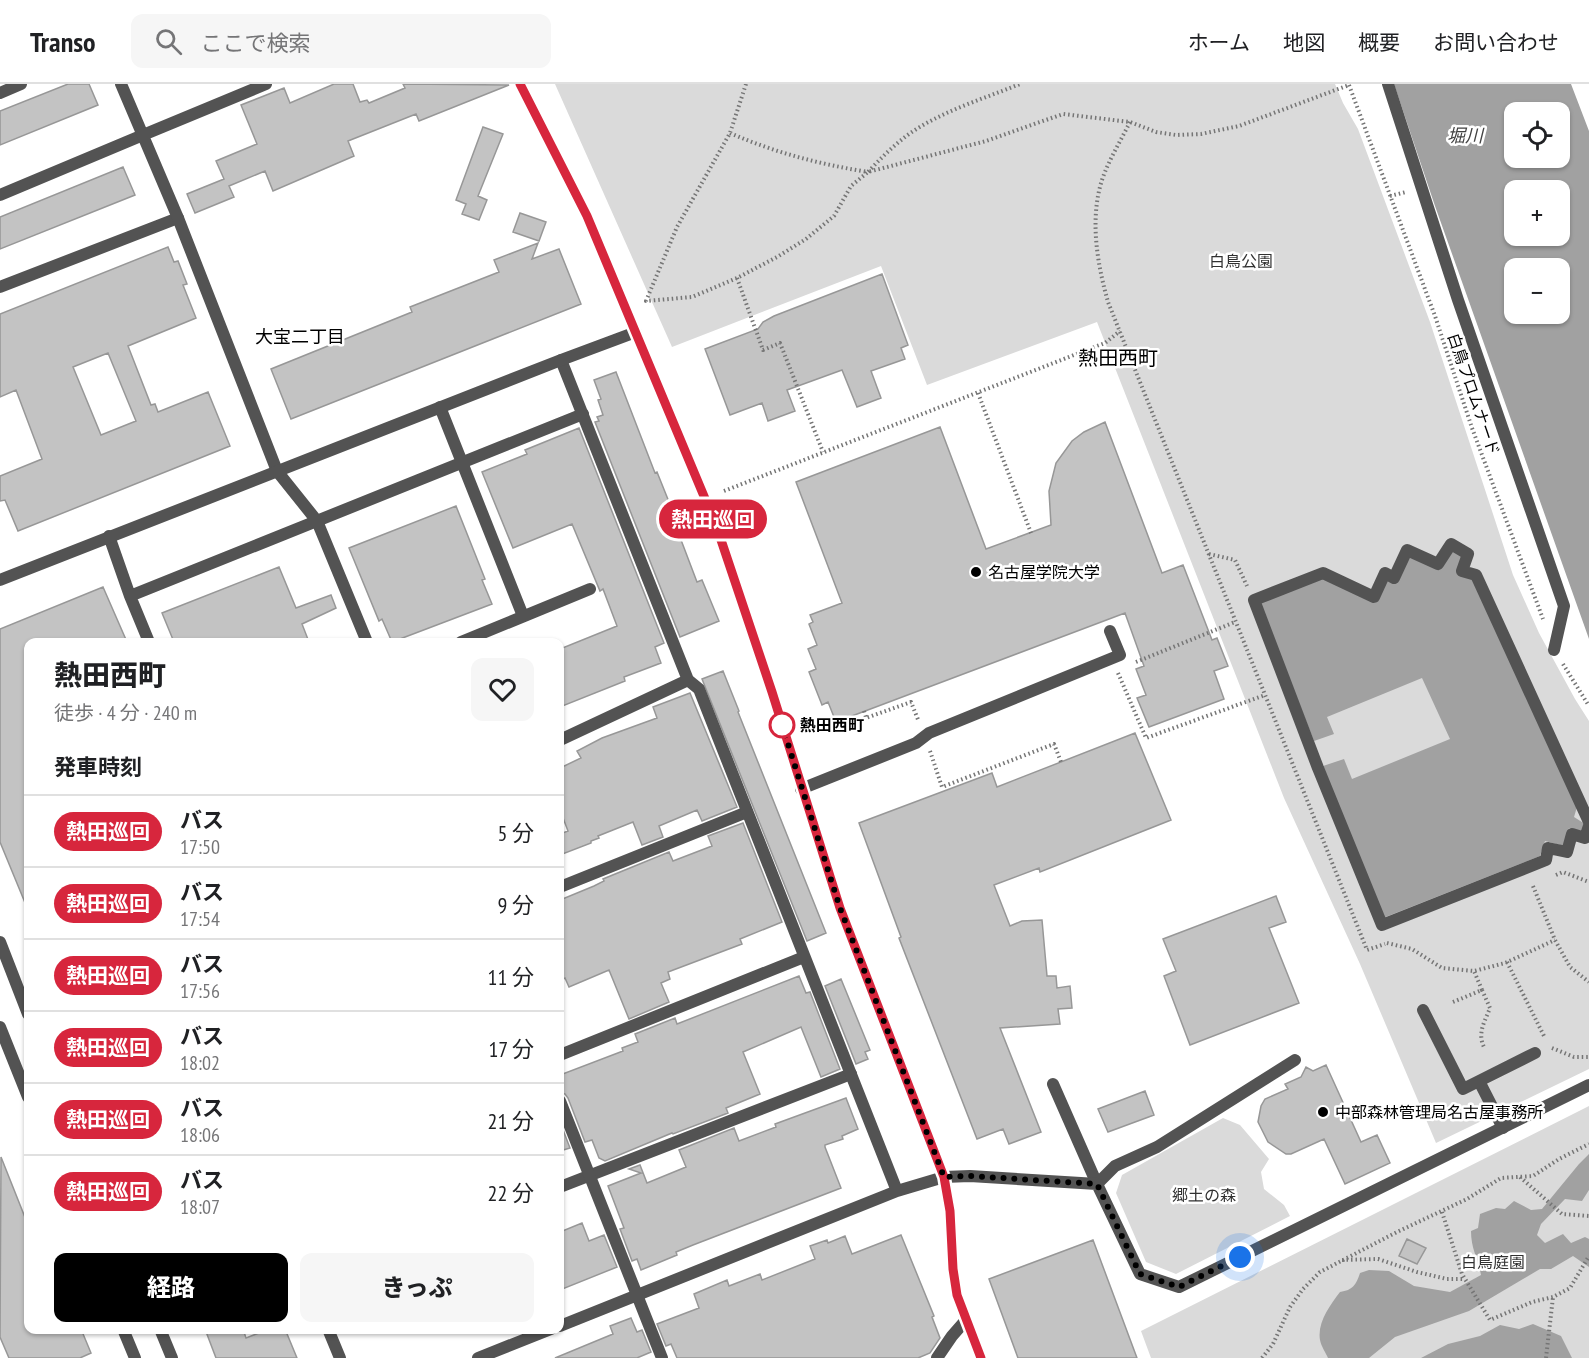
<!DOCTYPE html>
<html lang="ja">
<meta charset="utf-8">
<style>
body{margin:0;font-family:"PT Sans Narrow","Noto Sans JP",sans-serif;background:#f6f6f6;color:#202124;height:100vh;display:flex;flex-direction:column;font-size:22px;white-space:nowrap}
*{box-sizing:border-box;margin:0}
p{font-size:20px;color:#757577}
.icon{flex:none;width:33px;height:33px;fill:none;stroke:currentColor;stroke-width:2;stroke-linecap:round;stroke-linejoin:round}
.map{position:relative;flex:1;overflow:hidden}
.drawer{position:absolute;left:24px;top:554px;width:540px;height:696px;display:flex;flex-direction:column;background:#fff;border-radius:12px;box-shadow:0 2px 4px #0004}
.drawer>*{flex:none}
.badge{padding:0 12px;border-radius:20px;font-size:21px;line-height:39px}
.fabs{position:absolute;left:1504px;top:18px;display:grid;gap:12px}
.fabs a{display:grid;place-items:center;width:66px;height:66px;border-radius:12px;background:#fff;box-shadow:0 2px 4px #0004;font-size:30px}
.you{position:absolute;width:30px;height:30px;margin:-15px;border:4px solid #fff;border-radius:50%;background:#1a73e8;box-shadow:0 0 0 9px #1a73e833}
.map>.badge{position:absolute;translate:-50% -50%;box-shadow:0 0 0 3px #fff}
h2{padding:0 30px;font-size:22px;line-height:54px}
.round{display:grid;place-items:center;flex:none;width:63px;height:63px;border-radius:12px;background:#f6f6f6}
.summary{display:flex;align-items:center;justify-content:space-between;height:102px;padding:0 30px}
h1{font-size:28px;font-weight:800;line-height:45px}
.cta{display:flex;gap:12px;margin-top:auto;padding:12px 30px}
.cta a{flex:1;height:69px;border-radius:12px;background:#000;color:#fff;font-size:24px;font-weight:800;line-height:69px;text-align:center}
.cta a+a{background:#f6f6f6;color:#202124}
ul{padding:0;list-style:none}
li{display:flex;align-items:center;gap:18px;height:72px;padding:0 30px;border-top:2px solid #e0e0e0}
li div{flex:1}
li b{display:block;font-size:22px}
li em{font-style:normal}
li .badge{min-width:66px;font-weight:700;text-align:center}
header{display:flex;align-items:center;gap:36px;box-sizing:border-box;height:84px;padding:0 30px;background:#fff;border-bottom:2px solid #e0e0e0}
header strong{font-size:28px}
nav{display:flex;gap:33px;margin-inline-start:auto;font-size:21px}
.search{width:420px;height:54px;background:#f6f6f6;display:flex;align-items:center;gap:15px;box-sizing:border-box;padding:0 21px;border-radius:12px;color:#757577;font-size:22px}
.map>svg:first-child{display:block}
.green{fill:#dadada}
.water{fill:#a1a1a1;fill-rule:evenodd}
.building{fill:#c3c3c3;stroke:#979797;stroke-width:1.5;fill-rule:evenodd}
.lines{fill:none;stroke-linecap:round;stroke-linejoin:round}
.path{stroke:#757575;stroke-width:4;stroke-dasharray:1.5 3;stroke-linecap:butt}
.service{stroke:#535353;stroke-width:12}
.pedestrian{stroke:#535353;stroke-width:12}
.minor{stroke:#535353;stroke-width:12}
.tertiary{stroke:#535353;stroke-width:12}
.line-casing{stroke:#fff;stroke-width:14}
.line{stroke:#d7263d;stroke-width:9}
.walk{stroke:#000;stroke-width:6;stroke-dasharray:0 10.8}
.poi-dot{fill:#000;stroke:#fff;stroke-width:2}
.stop-dot{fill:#fff;stroke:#d7263d;stroke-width:3}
.labels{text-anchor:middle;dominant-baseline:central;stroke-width:5;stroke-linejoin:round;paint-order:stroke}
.park-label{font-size:16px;fill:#313131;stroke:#fff}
.street-label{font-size:16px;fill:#000;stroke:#fff}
.poi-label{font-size:16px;fill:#000;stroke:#fff;text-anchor:start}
.stop-label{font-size:16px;font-weight:bold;fill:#000;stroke:#fff;text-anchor:start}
.water-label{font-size:18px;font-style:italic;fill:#424242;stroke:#fff}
.neighbourhood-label{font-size:18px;fill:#000;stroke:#fff}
.quarter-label{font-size:20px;fill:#000;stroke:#fff}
</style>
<header>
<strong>Transo</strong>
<div class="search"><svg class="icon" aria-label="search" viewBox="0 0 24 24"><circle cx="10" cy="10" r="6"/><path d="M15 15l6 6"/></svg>ここで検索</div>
<nav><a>ホーム</a><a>地図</a><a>概要</a><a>お問い合わせ</a></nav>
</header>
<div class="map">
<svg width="1589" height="1274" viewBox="0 0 1589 1274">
<rect width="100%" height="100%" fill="#fff"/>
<path class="green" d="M555,0H1335L1343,19L1358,45L1430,238L1513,491L1539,549L1575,615L1589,637V985L1436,1059L1360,880L1284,714L1097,238L927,301L881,182L672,263Z
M1589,1022V1274H1151L1141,1247Z
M1223,1034L1240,1041L1269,1075L1261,1088L1264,1105L1284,1121L1290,1132L1176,1190L1146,1178L1116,1109L1122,1091Z"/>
<path class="water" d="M1394,0H1571L1589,47V555L1435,122ZM1560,28V74H1515V28ZM1560,106V152H1515V106ZM1515,184H1560V230H1515Z
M1451,466L1464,472L1577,723L1574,733L1585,740L1582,748L1569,744L1564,762L1545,757L1540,772L1383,834L1323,682L1344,675L1352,695L1450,655L1422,594L1327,633L1334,650L1314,657L1259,519L1323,494L1375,519L1387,495L1410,471L1439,484Z
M1589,1070V1106L1582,1117L1565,1115L1541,1140L1537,1151L1545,1159L1563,1150L1571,1159L1585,1153L1589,1155V1183L1573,1172L1551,1185H1540L1469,1227L1395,1253L1369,1274H1328C1326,1269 1321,1262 1320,1256C1317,1239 1330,1221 1340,1208C1353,1206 1356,1201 1360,1189L1369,1186L1389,1187L1414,1202L1450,1208L1481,1191C1478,1174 1471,1165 1471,1147L1478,1144L1480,1130L1496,1124L1505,1125L1514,1117L1531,1126L1542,1125L1579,1080Z
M1533,1240L1561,1252L1572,1274H1421L1448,1260L1480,1252L1500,1241L1519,1245Z"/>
<path class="building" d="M68,0H89L98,21L0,61V27Z
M334,0H353L360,18L367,16L369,19L405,4L403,0L509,1L419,37L416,30L348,57L354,72L273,107L265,87L229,102L234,113L195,129L187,110L224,95L216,77L257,60L241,21L284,4L290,19Z
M483,43L503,50L478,112L487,116L479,136L462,130L466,120L456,116Z
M123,83L135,111L0,165V133Z
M520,129L546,138L539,157L513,148Z
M538,159L532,175L559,165L581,220L291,335L271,285L412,228L410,223L499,188L494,176Z
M168,163L174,178L178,177L187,200L183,201L196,234L128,262L151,321L155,320L158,328L208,308L230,362L18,447L5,416L0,417V392L42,375L16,306L0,313V230ZM108,269L136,337L101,351L73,283Z
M882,190L908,261L901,264L905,275L871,287L881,314L857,323L842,286L787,306L795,327L768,337L762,319L730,331L705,265L758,245L763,238L774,232Z
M616,288L655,389L657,388L669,418L667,419L697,498L702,496L719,537L680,553L595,338L599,337L597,333L603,331L598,316L601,315L594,296Z
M1105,338L1162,489L1183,481L1212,556L1217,554L1228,582L1214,587L1224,615L1149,643L1137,614L1146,611L1136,585L1144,582L1125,529L836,638L828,618L822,621L809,588L816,585L808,565L817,561L809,540L813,538L810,531L842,519L796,398L940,343L986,465L1051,441L1049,407L1056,379L1072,357L1084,348Z
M579,344L664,559L655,563L661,579L624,593L625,597L560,623V565L617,542L603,505L600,507L572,440L513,464L482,388L527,370L525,366Z
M456,422L485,495L482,496L492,520L392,558L382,535L379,537L349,464Z
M279,483L296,524L331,511L336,524L302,540L309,558H174L162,529Z
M103,503L127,558H28V826L0,758V545Z
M723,587L739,627L738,628L826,849L807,857L702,595Z
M690,609L737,723L702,737L697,726L659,742L663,753L642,761L633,738L598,752L599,754L591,757V759L560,771V750L568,747L560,726V684L581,674L577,667L602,654L657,634L653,623Z
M1135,649L1171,736L1040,788L1039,784L994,801L1010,842L1022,837L1042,836L1047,892H1056L1057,904L1070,902L1072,924L1058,925L1060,940L1000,944L1041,1048L1009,1060L1003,1045L977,1055L899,854L901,853L859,739L992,689L997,703Z
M743,739L782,838L740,855L742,860L668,888L670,895L661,899L669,918L629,935L609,886L569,903L565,894L560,897V816L594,802L604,797L603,795L669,768L673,777L712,762L708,752Z
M1276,812L1286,838L1269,844L1299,919L1190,961L1164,892L1176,887L1163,855Z
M799,892L806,909L810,908L840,985L821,993L801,943L743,968L760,1010L726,1024L728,1029L673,1050L672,1049L605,1077L599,1074L592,1056L585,1058L568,1014L565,1010L560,1009V991L623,967L622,964L638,958L635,950L675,934L677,940Z
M841,895L870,966L865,968L868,975L856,980L825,902Z
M1326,981L1361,1058L1377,1051L1390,1079L1345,1100L1324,1055L1291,1070H1286L1268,1058L1258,1038L1261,1022L1265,1015L1288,1005L1285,1000L1301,993L1306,983L1313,987Z
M1145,1007L1154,1031L1108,1048L1098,1025Z
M846,1014L858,1045L842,1052L843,1055L825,1061V1063L841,1104L693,1161L676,1168L677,1171L641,1186L637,1175L632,1177L620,1145L624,1144L608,1102L641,1089L629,1085L640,1081L647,1099L686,1083L679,1066L734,1044L739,1057L776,1043L775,1040Z
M560,1038L570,1064L560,1067Z
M1,1073L28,1141V1245H81L91,1269L80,1274H9L0,1253Z
M582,1139L589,1157L604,1151L617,1183L560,1206V1148Z
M901,1151L934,1232L932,1233L940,1254L930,1269L918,1274H677L671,1260L666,1262L657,1240L699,1224L694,1210L727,1196L729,1202L760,1190L762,1196L815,1175L810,1162L827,1156L828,1159L845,1152L852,1170Z
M1407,1155L1426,1164L1417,1180L1399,1172Z
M1093,1156L1137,1274H1018L989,1195Z
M631,1234L637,1248L642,1246L651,1268L637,1274H555L613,1250L610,1242Z
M205,1245H243L246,1254L269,1245H285L297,1274H216Z"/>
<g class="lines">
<path class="path" d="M746,0L730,49L677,143L646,217L692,213L737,194L777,173L806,155L834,132L851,102L868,88L986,57L1063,30L1130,38L1156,48L1176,51L1201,50L1239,42L1349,1
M1349,1L1435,232L1472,344L1543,535
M1130,38C1121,56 1110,74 1103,93C1089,133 1097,179 1108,218L1367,866L1385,860
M730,49C776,69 819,80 868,88C881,74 894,61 909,50C942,27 983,15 1020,0
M1390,112L1406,108
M737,194L763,266L780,259L823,368
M978,309L1031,449
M724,407L1105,259L1120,247
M1209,470L1235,476L1247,502
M1136,578L1235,538
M1563,580L1589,622
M1118,589L1146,654L1265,611
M864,627L866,634L911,618L919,638
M930,667L942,703L1054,660L1061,678
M1556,791L1563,788L1589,798
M1533,802L1555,856L1570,883L1589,898
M1387,859L1412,865L1442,884L1474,887L1505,879L1555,856
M1507,878L1545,954
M1482,906L1490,924C1485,937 1477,949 1484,963
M1453,918L1482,906L1474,887
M1552,964L1574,973H1589
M1520,1093L1562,1130L1589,1132
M1442,1128L1462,1190L1490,1236L1532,1218L1553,1213L1570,1204L1589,1172
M1342,1176L1378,1175L1417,1188L1447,1195H1464
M1262,1274L1273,1260L1290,1223L1303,1205L1320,1188L1397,1148L1467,1115L1501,1094L1533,1092L1559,1075L1589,1060
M1546,1274L1553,1213"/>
<path class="service" d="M0,9L21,0
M0,111L143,51
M0,203L178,134
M440,323L523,532
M277,387L317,437L367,558
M109,452L130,512L149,558
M130,512L583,330
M461,558L590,505
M801,705L916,659L929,649L1120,571L1110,547
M560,803L747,728
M1423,926L1463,1005L1479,997
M1053,1000L1097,1100L1115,1082L1157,1063L1295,976
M1503,1044L1479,997L1535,969
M560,1103L851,990
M937,1274L952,1252L966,1236"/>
<path class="pedestrian" d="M1388,0L1458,216L1564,522L1554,566
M1589,738L1476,491L1462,487L1468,470L1451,460L1438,480L1407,466L1394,494L1385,489L1374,513L1323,489L1254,516L1318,684L1382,841L1546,776L1548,764L1567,768L1572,750L1585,754L1589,742"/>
<path class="minor" d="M121,0L178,134L277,387
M143,51L266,0
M561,276L688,596L699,605L897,1107
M560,656L688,596
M560,971L804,873
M560,1017L662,1274
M560,1242L897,1107L944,1093L970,1092L1097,1100L1140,1190L1179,1203L1589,1001
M328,1245L340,1274
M478,1274L551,1245"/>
<path class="tertiary" d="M520,0L587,132L716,441L772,608L840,824L944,1093L950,1127L953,1185L957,1211L981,1274
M0,496L561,276L636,248
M0,858L28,930
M0,943L28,1013
M123,1245L135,1274
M160,1245L172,1274"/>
</g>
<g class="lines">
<defs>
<path id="line" d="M520,0L587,132L716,441L772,608L840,824L944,1093L950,1127L953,1185L957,1211L981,1274"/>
</defs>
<use href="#line" class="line-casing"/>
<use href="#line" class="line"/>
<path class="walk" d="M782,641L840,824L944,1093L970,1092L1097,1100L1140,1190L1179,1203L1240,1173"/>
</g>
<g class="poi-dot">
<circle cx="976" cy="488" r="6"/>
<circle cx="1323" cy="1028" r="6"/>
</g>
<circle class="stop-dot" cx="782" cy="641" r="12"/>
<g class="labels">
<g class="park-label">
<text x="1241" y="177">白鳥公園</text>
<text x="1204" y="1111">郷土の森</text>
<text x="1493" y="1178">白鳥庭園</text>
</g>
<g class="street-label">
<text transform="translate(1474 310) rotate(71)">白鳥プロムナード</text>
</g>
<g class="poi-label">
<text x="988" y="488">名古屋学院大学</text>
<text x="1335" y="1028">中部森林管理局名古屋事務所</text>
</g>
<g class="stop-label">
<text x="800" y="641">熱田西町</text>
</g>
<g class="water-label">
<text x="1465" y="51">堀川</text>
</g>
<g class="neighbourhood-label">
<text x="300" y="252">大宝二丁目</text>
</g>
<g class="quarter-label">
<text x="1118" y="274">熱田西町</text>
</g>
</g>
</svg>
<div class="fabs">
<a><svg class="icon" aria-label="locate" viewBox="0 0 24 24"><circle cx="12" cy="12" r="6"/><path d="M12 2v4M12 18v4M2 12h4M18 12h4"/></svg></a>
<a>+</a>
<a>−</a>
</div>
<div class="you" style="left:1240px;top:1173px"></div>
<b class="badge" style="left:713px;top:435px;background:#d7263d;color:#fff">熱田巡回</b>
<section class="drawer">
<div class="summary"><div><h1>熱田西町</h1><p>徒歩 · 4 分 · 240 m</p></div><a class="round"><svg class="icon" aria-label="heart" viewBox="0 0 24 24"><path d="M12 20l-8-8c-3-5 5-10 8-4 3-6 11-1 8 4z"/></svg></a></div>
<h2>発車時刻</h2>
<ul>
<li><span class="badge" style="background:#d7263d;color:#fff">熱田巡回</span><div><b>バス</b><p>17:50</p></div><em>5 分</em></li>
<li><span class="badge" style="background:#d7263d;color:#fff">熱田巡回</span><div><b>バス</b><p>17:54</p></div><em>9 分</em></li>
<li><span class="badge" style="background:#d7263d;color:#fff">熱田巡回</span><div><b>バス</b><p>17:56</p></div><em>11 分</em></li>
<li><span class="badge" style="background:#d7263d;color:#fff">熱田巡回</span><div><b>バス</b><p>18:02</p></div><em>17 分</em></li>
<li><span class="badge" style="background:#d7263d;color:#fff">熱田巡回</span><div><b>バス</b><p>18:06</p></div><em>21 分</em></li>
<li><span class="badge" style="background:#d7263d;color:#fff">熱田巡回</span><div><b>バス</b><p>18:07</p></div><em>22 分</em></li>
</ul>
<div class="cta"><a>経路</a><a>きっぷ</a></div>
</section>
</div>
